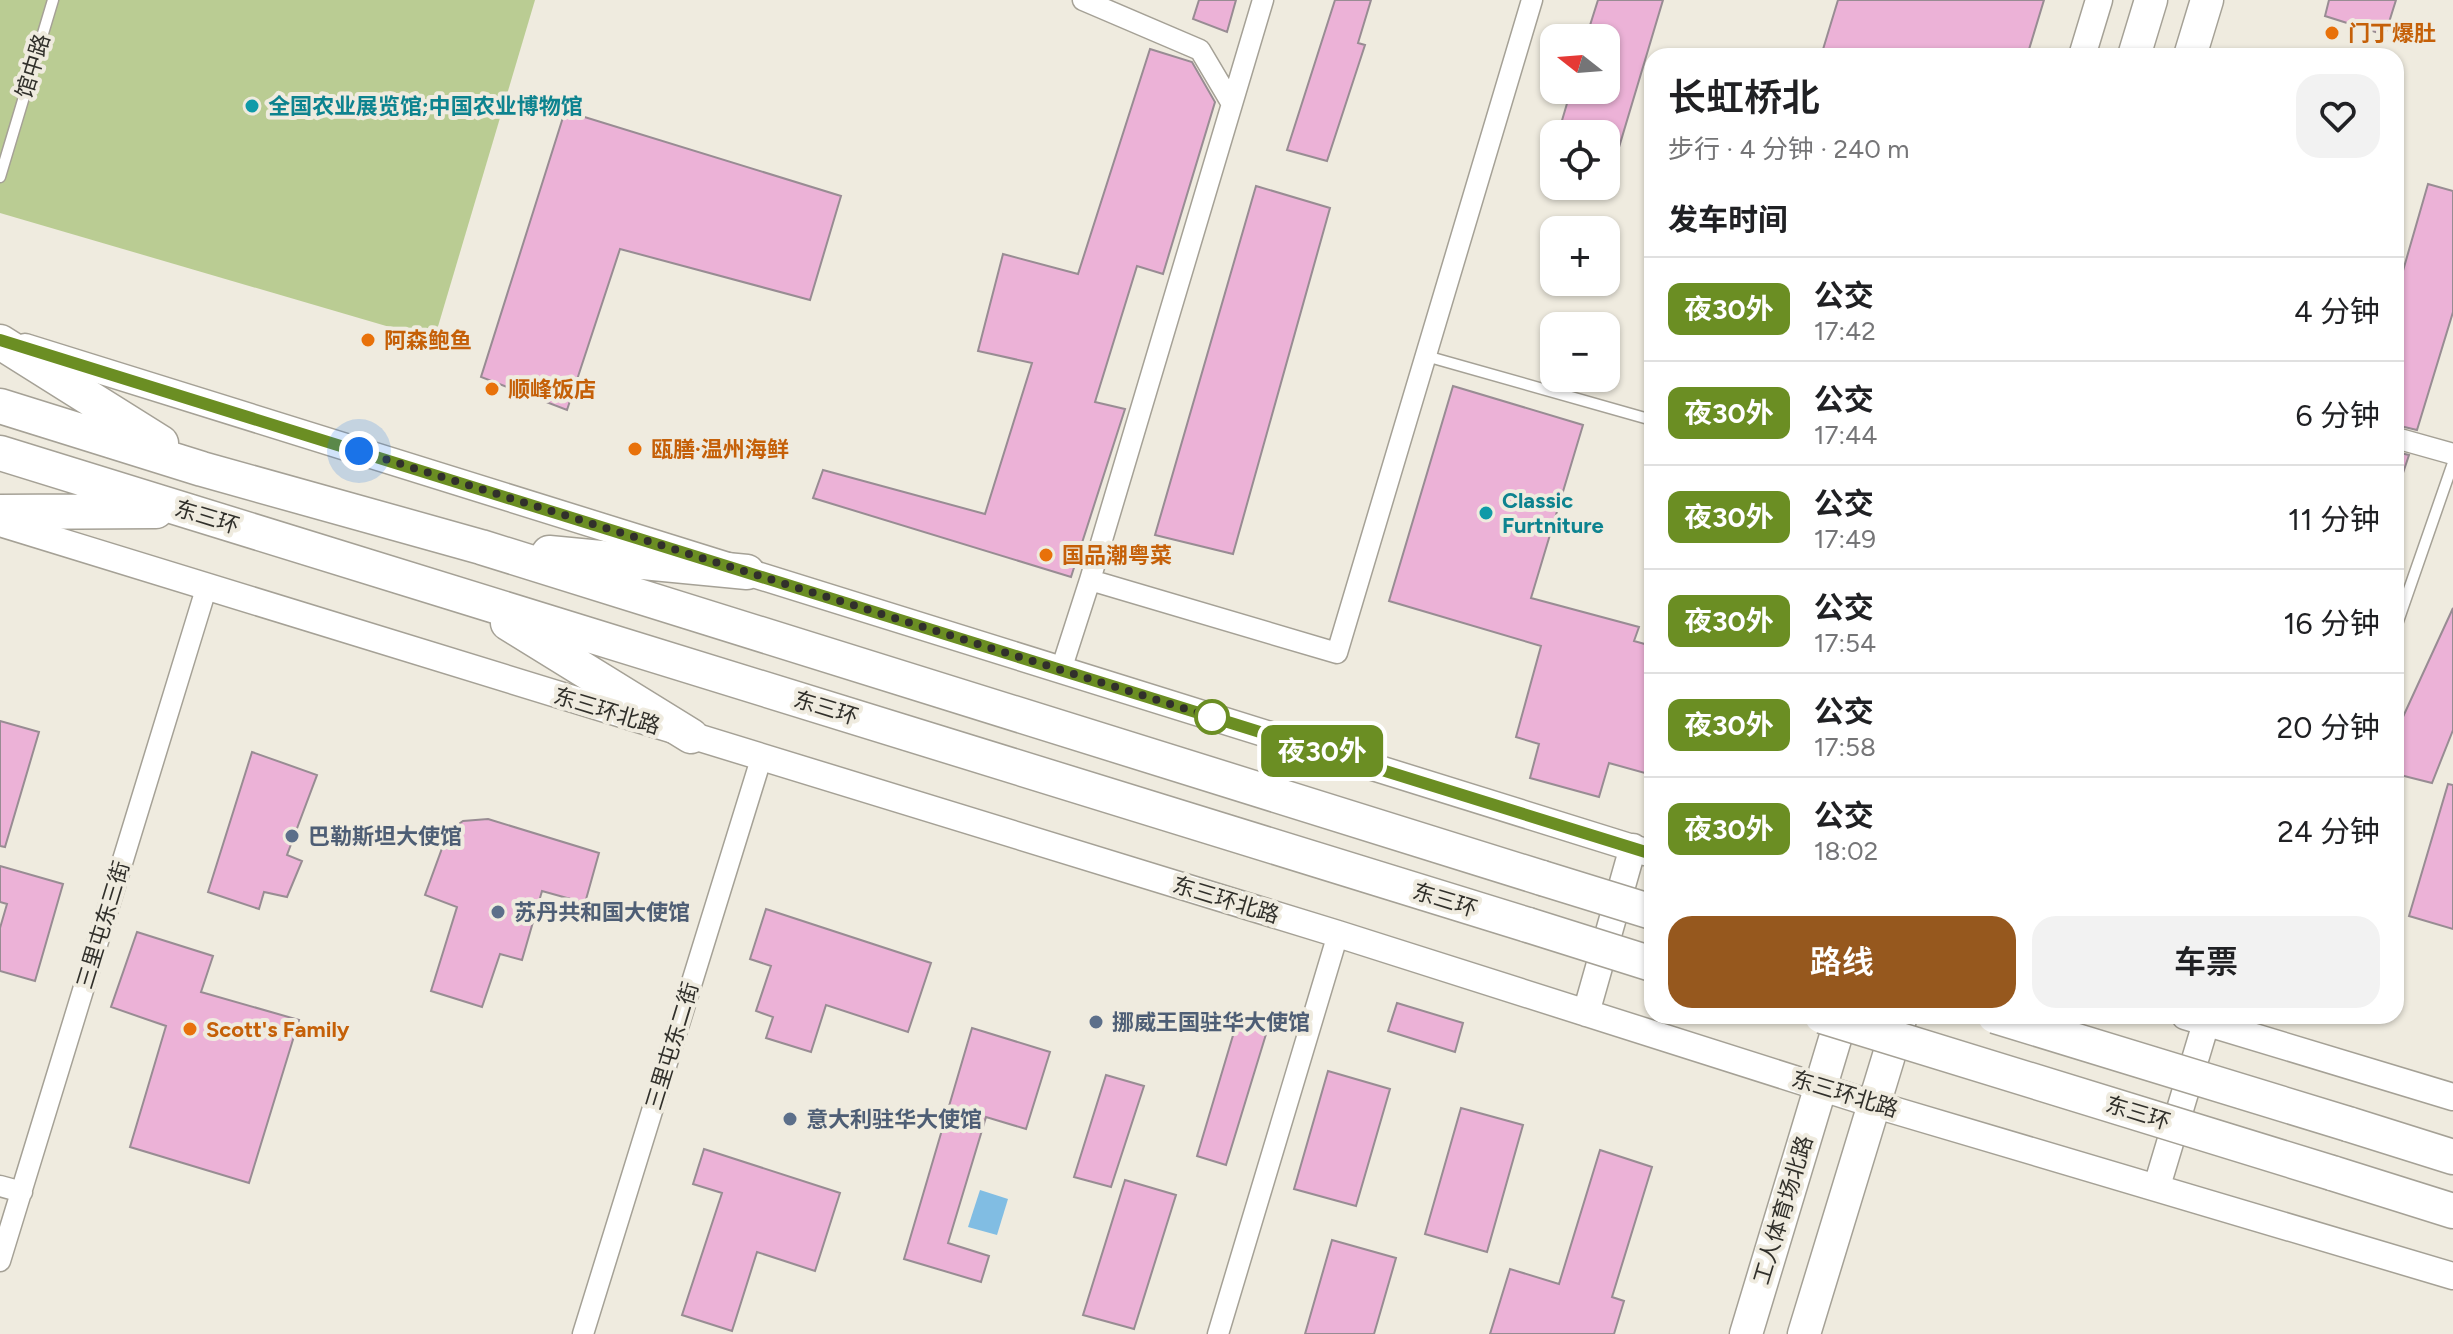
<!DOCTYPE html>
<html lang="zh">
<meta charset="utf-8">
<style>
body{margin:0;font-family:Figtree,"Noto Sans SC",sans-serif;background:#f2f2f2;color:#202124;height:100vh;display:flex;flex-direction:column;font-size:30px;white-space:nowrap}
*{box-sizing:border-box;margin:0}
p{font-size:26px;color:#757577}
.icon{flex:none;width:44px;height:44px;fill:none;stroke:currentColor;stroke-width:2;stroke-linecap:round;stroke-linejoin:round}
.map{position:relative;flex:1;overflow:hidden}
.sheet{position:absolute;left:1644px;top:48px;width:760px;height:976px;display:flex;flex-direction:column;background:#fff;border-radius:24px;box-shadow:0 2px 6px #0004}
.sheet>*{flex:none}
.badge{padding:0 16px;border-radius:12px;font-size:28px;line-height:52px}
.needle{width:52px;rotate:287deg}
.buttons{position:absolute;left:1540px;top:24px;display:grid;gap:16px}
.buttons a{display:grid;place-items:center;width:80px;height:80px;border-radius:16px;background:#fff;box-shadow:0 2px 6px #0004;font-size:40px}
.you{position:absolute;width:40px;height:40px;margin:-20px;border:6px solid #fff;border-radius:50%;background:#1a73e8;box-shadow:0 0 0 12px #1a73e833}
.map>.badge{position:absolute;translate:-50% -50%;box-shadow:0 0 0 4px #fff}
h2{padding:0 24px;font-size:30px;line-height:72px}
.round{display:grid;place-items:center;flex:none;width:84px;height:84px;border-radius:24px;background:#f2f2f2}
.overview{display:flex;align-items:center;justify-content:space-between;height:136px;padding:0 24px}
h1{font-size:38px;font-weight:600;line-height:60px}
.action{display:flex;gap:16px;margin-top:auto;padding:16px 24px}
.action a{flex:1;height:92px;border-radius:24px;background:#96581e;color:#fff;font-size:32px;font-weight:600;line-height:92px;text-align:center}
.action a+a{background:#f2f2f2;color:#202124}
ul{padding:0;list-style:none}
li{display:flex;align-items:center;gap:24px;height:104px;padding:0 24px;border-top:2px solid #e0e0e0}
li div{flex:1}
li b{display:block;font-size:30px}
li em{font-style:normal}
li .badge{min-width:88px;font-weight:700;text-align:center}
.map>svg:first-child{display:block}
.green{fill:#bacc93}
.water{fill:#81bde3}
.building{fill:#ecb2d7;stroke:#988c93;stroke-width:2}
.lines{fill:none;stroke-linecap:round;stroke-linejoin:round}
.service-casing{stroke:#a5a196;stroke-width:13}
.minor-casing{stroke:#a5a196;stroke-width:23}
.tertiary-casing{stroke:#a5a196;stroke-width:29}
.primary-casing{stroke:#a5a196;stroke-width:35}
.trunk-casing{stroke:#a5a196;stroke-width:37}
.service{stroke:#fff;stroke-width:10}
.minor{stroke:#fff;stroke-width:20}
.tertiary{stroke:#fff;stroke-width:26}
.primary{stroke:#fff;stroke-width:32}
.trunk{stroke:#fff;stroke-width:34}
.trunk-bridge-casing{stroke:#a5a196;stroke-width:37;stroke-linecap:butt}
.trunk-bridge{stroke:#fff;stroke-width:34}
.line-casing{stroke:#fff;stroke-width:18}
.line{stroke:#6b8e23;stroke-width:12}
.walk{stroke:#31302b;stroke-width:8;stroke-dasharray:0 14.4}
.food-dot{fill:#e8710a;stroke:#efebdf;stroke-width:3}
.culture-dot{fill:#0f9aa8;stroke:#efebdf;stroke-width:3}
.stop-dot{fill:#fff;stroke:#6b8e23;stroke-width:4}
.service-dot{fill:#5c6f8a;stroke:#efebdf;stroke-width:3}
.labels{text-anchor:middle;dominant-baseline:central;stroke-width:8;stroke-linejoin:round;paint-order:stroke}
.food-label{font-size:22px;font-weight:bold;fill:#c56008;stroke:#efebdf;text-anchor:start}
.street-label{font-size:22px;fill:#31302b;stroke:#efebdf}
.culture-label{font-size:22px;font-weight:bold;fill:#0d838f;stroke:#efebdf;text-anchor:start}
.service-label{font-size:22px;font-weight:bold;fill:#4e5e75;stroke:#efebdf;text-anchor:start}
</style>
<div class="map">
<svg width="2453" height="1334" viewBox="0 0 2453 1334">
<rect width="100%" height="100%" fill="#efebdf"/>
<path class="green" d="M0,0H535L434,340L0,213Z"/>
<path class="water" d="M980,1190L1008,1199L997,1235L968,1227Z"/>
<path class="building" d="M1199,0H1236L1227,32L1193,19Z
M1335,0H1371L1358,43L1365,45L1327,161L1287,150Z
M1598,0H1663L1611,174L1606,173V134H1558L1571,90H1606V38H1586Z
M1838,0H2044L2027,56H1821Z
M2329,0H2396L2385,35L2325,16Z
M1150,49L1192,62L1215,102L1163,274L1137,266L1095,402L1125,409L1071,577L813,498L823,470L985,514L1032,363L978,351L1003,254L1078,274Z
M565,111L841,196L810,300L620,249L567,410L481,377Z
M2428,184L2453,191V312L2417,430L2396,425V295Z
M1256,186L1330,208L1233,554L1155,535Z
M1453,386L1583,425L1531,598L1639,627L1634,641L1652,646V775L1609,763L1599,797L1530,778L1539,744L1516,737L1541,646L1389,601Z
M2396,452L2409,455L2400,482H2396Z
M2453,608V730L2432,783L2396,774V732Z
M0,721L39,732L5,847L0,846Z
M252,752L317,775L287,855L302,861L287,897L264,892L259,909L208,892Z
M2448,784L2453,785V929L2409,916Z
M488,819L599,853L585,903L542,891L522,960L500,954L482,1007L431,991L457,907L425,895L448,832L463,821Z
M0,866L63,884L35,981L0,971V928L7,904L0,902Z
M766,909L931,963L908,1032L826,1005L811,1052L766,1038L773,1017L756,1011L771,966L750,959Z
M137,932L213,956L201,992L299,1020L249,1183L130,1147L166,1026L111,1007Z
M1397,1003L1463,1023L1455,1052L1388,1031Z
M1237,1022L1267,1031L1226,1165L1197,1156Z
M972,1028L1050,1052L1026,1129L986,1117L948,1243L989,1256L981,1282L904,1259Z
M1328,1071L1390,1089L1356,1206L1294,1189Z
M1106,1075L1144,1086L1111,1187L1074,1177Z
M1461,1108L1523,1125L1487,1252L1425,1234Z
M704,1149L840,1193L815,1271L757,1252L732,1331L682,1315L722,1193L693,1184Z
M1600,1150L1652,1167L1612,1297L1624,1301L1614,1334H1490L1510,1269L1559,1284Z
M1125,1180L1176,1195L1134,1329L1083,1315Z
M1332,1240L1396,1258L1374,1334H1305Z"/>
<g class="lines">
<defs>
<path id="service" d="M0,177L53,0
M1426,356L1652,420
M2396,627L2453,463"/>
<path id="minor" d="M1083,0L1200,50L1232,104
M1263,0L1090,580L1337,653L1532,0
M2396,438L2453,454
M1061,670L1090,580
M0,1186L22,1192
M0,1261L206,589
M583,1334L761,759
M1218,1334L1338,934"/>
<path id="tertiary" d="M2082,56L2099,0
M25,347L1652,854
M0,523L1338,934L1873,1104L2453,1276
M1586,1013L1633,847
M2185,1016L2453,1097
M2157,1186L2206,1023"/>
<path id="primary" d="M2134,56L2151,0
M2190,56L2207,0
M1746,1334L1842,1016
M1804,1334L1901,1016"/>
<path id="trunk" d="M0,342L161,443
M0,406L202,469L481,547L1542,878
M0,453L1528,925
M0,512L156,511
M549,553L747,572
M508,623L691,736
M2348,1124L2453,1157
M2332,1173L2453,1211"/>
</defs>
<use href="#service" class="service-casing"/>
<use href="#minor" class="minor-casing"/>
<use href="#tertiary" class="tertiary-casing"/>
<use href="#primary" class="primary-casing"/>
<use href="#trunk" class="trunk-casing"/>
<use href="#service" class="service"/>
<use href="#minor" class="minor"/>
<use href="#tertiary" class="tertiary"/>
<use href="#primary" class="primary"/>
<use href="#trunk" class="trunk"/>
<defs>
<path id="trunk-bridge" d="M1542,878L1652,912
M1528,925L1652,964
M1822,1016L2332,1173
M1995,1016L2348,1124"/>
</defs>
<use href="#trunk-bridge" class="trunk-bridge-casing"/>
<use href="#trunk-bridge" class="trunk-bridge"/>
</g>
<g class="lines">
<defs>
<path id="line" d="M0,340L1652,854"/>
</defs>
<use href="#line" class="line-casing"/>
<use href="#line" class="line"/>
<path class="walk" d="M359,451L1212,717"/>
</g>
<g class="food-dot">
<circle cx="2332" cy="33" r="8"/>
<circle cx="368" cy="340" r="8"/>
<circle cx="492" cy="389" r="8"/>
<circle cx="635" cy="449" r="8"/>
<circle cx="1046" cy="555" r="8"/>
<circle cx="190" cy="1029" r="8"/>
</g>
<g class="culture-dot">
<circle cx="252" cy="106" r="8"/>
<circle cx="1486" cy="513" r="8"/>
</g>
<circle class="stop-dot" cx="1212" cy="717" r="16"/>
<g class="service-dot">
<circle cx="292" cy="836" r="8"/>
<circle cx="498" cy="912" r="8"/>
<circle cx="1096" cy="1022" r="8"/>
<circle cx="790" cy="1119" r="8"/>
</g>
<g class="labels">
<g class="food-label">
<text x="2348" y="33">门丁爆肚</text>
<text x="384" y="340">阿森鲍鱼</text>
<text x="508" y="389">顺峰饭店</text>
<text x="651" y="449">瓯膳·温州海鲜</text>
<text x="1062" y="555">国品潮粤菜</text>
<text x="206" y="1029">Scott's Family</text>
</g>
<g class="street-label">
<text transform="translate(33 66) rotate(-73)">馆中路</text>
<text transform="translate(207 517) rotate(17)">东三环</text>
<text transform="translate(826 708) rotate(17)">东三环</text>
<text transform="translate(607 711) rotate(17)">东三环北路</text>
<text transform="translate(1226 900) rotate(17)">东三环北路</text>
<text transform="translate(1445 900) rotate(17)">东三环</text>
<text transform="translate(103 925) rotate(-73)">三里屯东三街</text>
<text transform="translate(672 1046) rotate(-73)">三里屯东二街</text>
<text transform="translate(1845 1094) rotate(17)">东三环北路</text>
<text transform="translate(2138 1113) rotate(17)">东三环</text>
<text transform="translate(1783 1210) rotate(-73)">工人体育场北路</text>
</g>
<g class="culture-label">
<text x="268" y="106">全国农业展览馆;中国农业博物馆</text>
<text x="1502" y="500">Classic<tspan x="1502" dy="25">Furtniture</tspan></text>
</g>
<g class="service-label">
<text x="308" y="836">巴勒斯坦大使馆</text>
<text x="514" y="912">苏丹共和国大使馆</text>
<text x="1112" y="1022">挪威王国驻华大使馆</text>
<text x="806" y="1119">意大利驻华大使馆</text>
</g>
</g>
</svg>
<div class="buttons">
<a><svg class="needle" viewBox="-14 -14 28 28"><path d="M0-13l5 13h-10z" fill="#e53935"/><path d="M0 13l5-13h-10z" fill="#757577"/></svg></a>
<a><svg class="icon" aria-label="locate" viewBox="0 0 24 24"><circle cx="12" cy="12" r="6"/><path d="M12 2v4M12 18v4M2 12h4M18 12h4"/></svg></a>
<a>+</a>
<a>−</a>
</div>
<div class="you" style="left:359px;top:451px"></div>
<b class="badge" style="left:1322px;top:751px;background:#6b8e23;color:#fff">夜30外</b>
<section class="sheet">
<div class="overview"><div><h1>长虹桥北</h1><p>步行 · 4 分钟 · 240 m</p></div><a class="round"><svg class="icon" aria-label="heart" viewBox="0 0 24 24"><path d="M12 20l-8-8c-3-5 5-10 8-4 3-6 11-1 8 4z"/></svg></a></div>
<h2>发车时间</h2>
<ul>
<li><span class="badge" style="background:#6b8e23;color:#fff">夜30外</span><div><b>公交</b><p>17:42</p></div><em>4 分钟</em></li>
<li><span class="badge" style="background:#6b8e23;color:#fff">夜30外</span><div><b>公交</b><p>17:44</p></div><em>6 分钟</em></li>
<li><span class="badge" style="background:#6b8e23;color:#fff">夜30外</span><div><b>公交</b><p>17:49</p></div><em>11 分钟</em></li>
<li><span class="badge" style="background:#6b8e23;color:#fff">夜30外</span><div><b>公交</b><p>17:54</p></div><em>16 分钟</em></li>
<li><span class="badge" style="background:#6b8e23;color:#fff">夜30外</span><div><b>公交</b><p>17:58</p></div><em>20 分钟</em></li>
<li><span class="badge" style="background:#6b8e23;color:#fff">夜30外</span><div><b>公交</b><p>18:02</p></div><em>24 分钟</em></li>
</ul>
<div class="action"><a>路线</a><a>车票</a></div>
</section>
</div>
